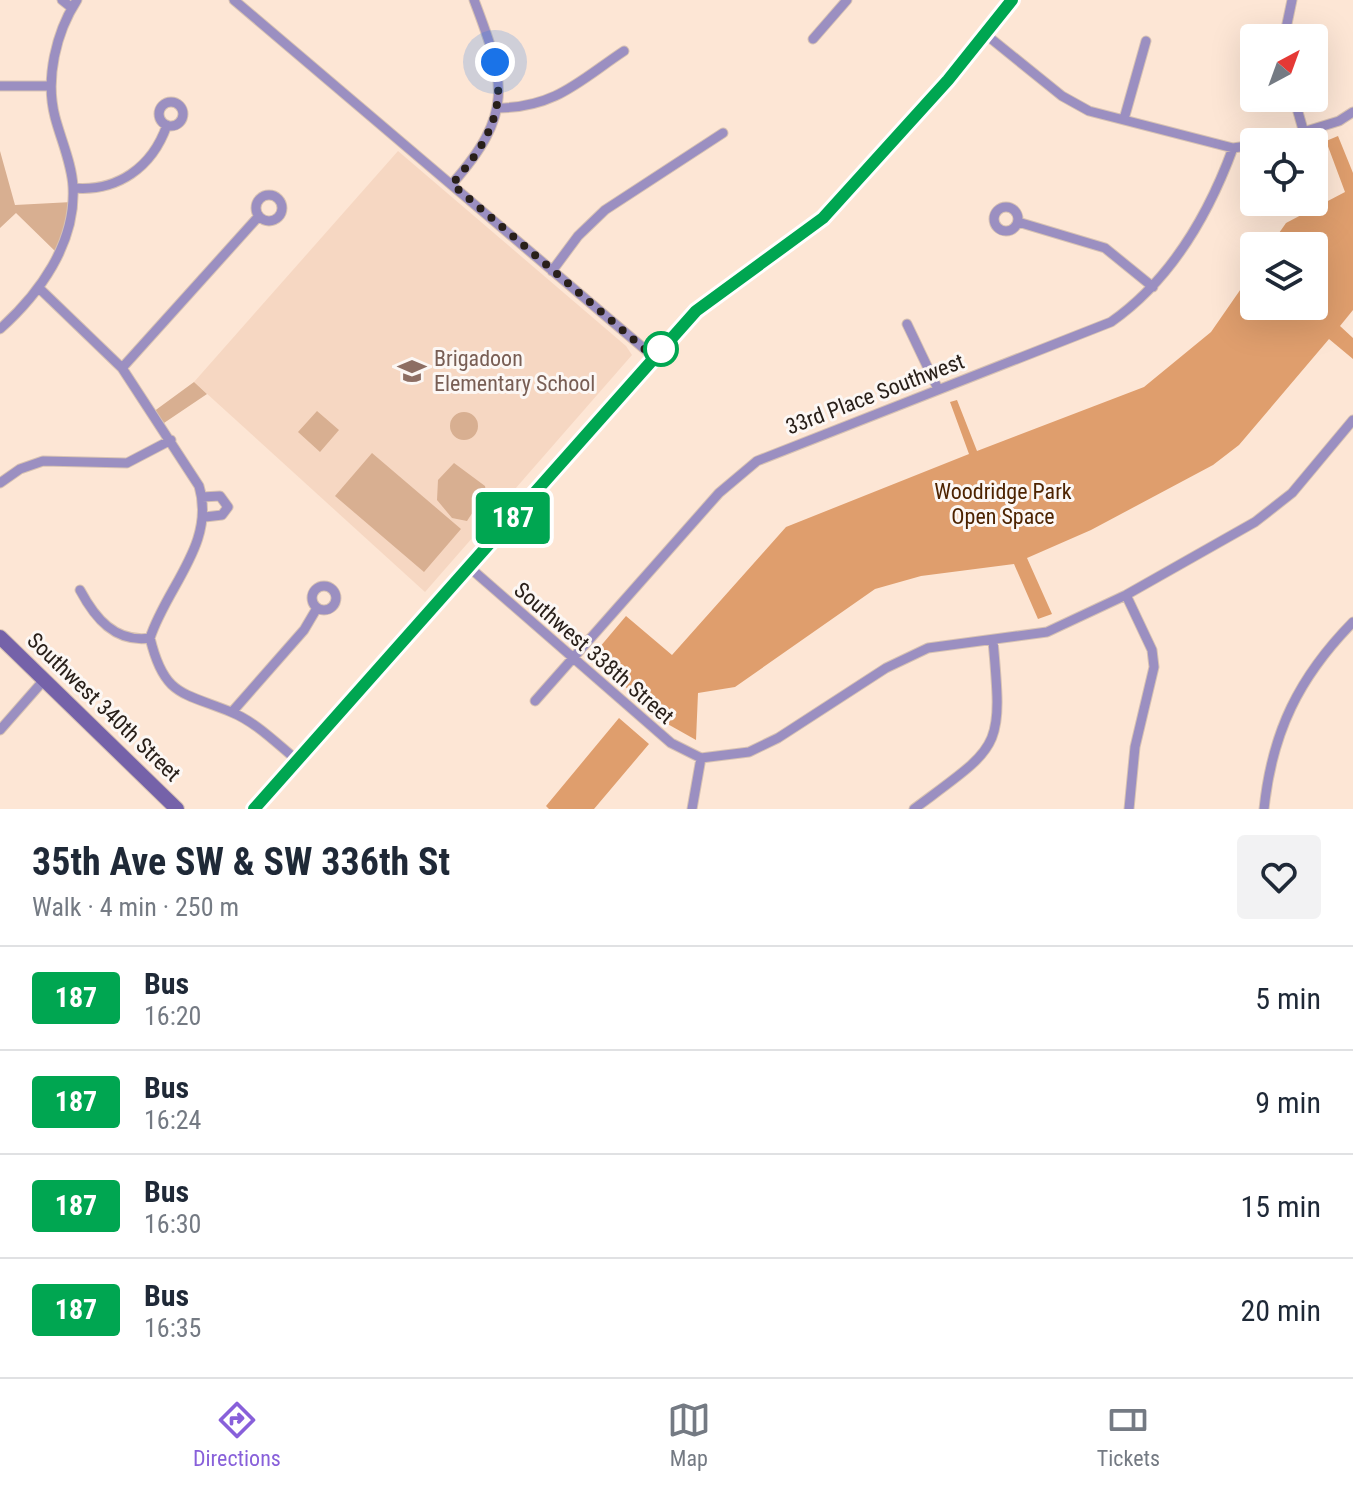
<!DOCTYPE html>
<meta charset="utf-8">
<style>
body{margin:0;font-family:"Roboto Condensed",sans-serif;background:#f2f2f3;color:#1f2937;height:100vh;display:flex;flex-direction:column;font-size:30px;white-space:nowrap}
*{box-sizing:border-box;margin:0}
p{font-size:26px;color:#747a83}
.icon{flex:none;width:44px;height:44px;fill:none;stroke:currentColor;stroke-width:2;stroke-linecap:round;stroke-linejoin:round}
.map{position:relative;height:809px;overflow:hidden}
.side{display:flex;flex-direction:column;background:#fff;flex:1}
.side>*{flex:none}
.badge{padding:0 16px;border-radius:6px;font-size:28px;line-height:52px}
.needle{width:52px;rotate:41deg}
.fabs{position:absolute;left:1240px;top:24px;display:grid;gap:16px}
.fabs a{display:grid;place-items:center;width:88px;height:88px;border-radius:8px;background:#fff;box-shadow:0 8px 32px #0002;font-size:40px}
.you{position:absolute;width:40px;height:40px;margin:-20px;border:6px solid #fff;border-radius:50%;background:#1a73e8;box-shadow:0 0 0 12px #1a73e833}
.map>.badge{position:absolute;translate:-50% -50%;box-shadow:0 0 0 4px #fff}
.round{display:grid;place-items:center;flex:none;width:84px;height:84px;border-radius:8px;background:#f2f2f3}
.summary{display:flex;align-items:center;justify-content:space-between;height:136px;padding:0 32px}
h1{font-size:38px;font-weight:700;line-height:60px}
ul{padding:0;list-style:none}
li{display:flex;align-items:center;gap:24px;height:104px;padding:0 32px;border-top:2px solid #e0e1e3}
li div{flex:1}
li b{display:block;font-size:30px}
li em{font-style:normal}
li .badge{min-width:88px;font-weight:700;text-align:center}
.tab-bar{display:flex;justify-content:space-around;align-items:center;height:112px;border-top:2px solid #e0e1e3;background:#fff;font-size:22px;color:#747a83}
.tab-bar a{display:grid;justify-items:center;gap:4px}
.tab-bar .selected{color:#8860da}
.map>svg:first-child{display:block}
.built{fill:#f6d7c2}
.green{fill:#d8af91}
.forest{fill:#df9e6d}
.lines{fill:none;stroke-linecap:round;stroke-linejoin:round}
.minor-casing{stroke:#d7c2b3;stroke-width:11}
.secondary-casing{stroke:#d7c2b3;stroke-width:16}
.minor{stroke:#9b8fc1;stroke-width:9}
.secondary{stroke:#7562a9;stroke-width:14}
.line-casing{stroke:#fff;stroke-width:18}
.line{stroke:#00a651;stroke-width:12}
.walk{stroke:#29201a;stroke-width:8;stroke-dasharray:0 14.4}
.stop-dot{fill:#fff;stroke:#00a651;stroke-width:4}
.labels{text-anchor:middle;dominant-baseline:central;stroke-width:6;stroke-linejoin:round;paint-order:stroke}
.education-label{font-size:22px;fill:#785e54;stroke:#fcf7f4;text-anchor:start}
.street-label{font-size:22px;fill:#29201a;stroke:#fcf7f4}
.park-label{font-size:22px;fill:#4d2300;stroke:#fcf7f4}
</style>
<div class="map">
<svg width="1353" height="809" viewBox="0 0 1353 809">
<rect width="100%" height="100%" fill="#fde6d5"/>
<path class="built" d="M398,151L626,346L632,355L425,592L194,382Z"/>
<path class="green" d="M0,151L15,205L72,202L58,254L16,213L0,228Z
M194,382L207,394L161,425L153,412Z
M317,411L339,430L320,452L298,432Z
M450 426a14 14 0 1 1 28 0a14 14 0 1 1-28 0Z
M372,453L461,529L424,572L335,496Z
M454,463L485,486L486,492L467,521L452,518L437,500L438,480Z"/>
<path class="forest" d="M1338,136L1353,173V310L1340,326L1353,338V359L1329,339L1239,445L1213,465L1091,530L1027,558L1052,614L1038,619L1014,564L921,576L875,589L735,687L698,693L696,740L664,722L598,662L599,648L626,616L672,655L786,527L969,454L950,402L957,400L977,451L1144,387L1211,332L1254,270V306H1314V246H1270L1286,223L1345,192L1326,141Z
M619,718L649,744L594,809H549L546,806Z"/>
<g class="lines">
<defs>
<path id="minor" d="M62,0L72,8
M234,0L654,357
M984,33L1062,96L1089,111L1233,148L1254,145
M1284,38L1292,0
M813,39L847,0
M0,86H50
M1294,98L1304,133
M159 114a12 12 0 1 1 24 0a12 12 0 1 1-24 0Z
M499,108C556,107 579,81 624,51
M1124,119L1146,41
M1271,142L1339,121L1353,112
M452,184C514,113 506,84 474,0
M73,188C117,192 152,168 167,125
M256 208a13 13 0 1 1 26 0a13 13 0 1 1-26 0Z
M994 219a12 12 0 1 1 24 0a12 12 0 1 1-24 0Z
M1018,222L1105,248L1153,287
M552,271L578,236L605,210L723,133
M40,289L122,368L199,486C216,543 167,586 150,638
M907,324L938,389
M0,329C39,294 76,244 73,187C72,164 61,140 55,117C45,79 56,32 77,0
M122,368L259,216
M0,483L20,469L43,461L127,463L171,440
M202,497L220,496L228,507L222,515L205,517
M469,567L671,743L701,758L749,752L778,738L886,668L928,648L1047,632L1126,595L1255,522L1292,493L1353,420
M312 598a12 12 0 1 1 24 0a12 12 0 1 1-24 0Z
M80,590C95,618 115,643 150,638C164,696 182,692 231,712C256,722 277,744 297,760
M1126,595L1152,650L1154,667L1135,747L1129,809
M535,701L719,493L757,461L1111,322C1171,280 1208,216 1233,148
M232,712L304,630L317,608
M0,730L44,680
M254,809L696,311L823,218L948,80L1012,0
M692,809L701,758
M914,809C1001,744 1003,751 993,641
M1264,809C1272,732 1299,677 1353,622"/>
<path id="secondary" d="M0,637L177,809"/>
</defs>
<use href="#minor" class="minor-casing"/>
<use href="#secondary" class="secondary-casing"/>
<use href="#minor" class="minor"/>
<use href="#secondary" class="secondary"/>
</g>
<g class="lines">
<defs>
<path id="line" d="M254,809L696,311L823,218L948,80L1012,0"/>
</defs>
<use href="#line" class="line-casing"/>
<use href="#line" class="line"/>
<path class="walk" d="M495,62C507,112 484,148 452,184L654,357L661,349"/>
</g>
<defs>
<symbol id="school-bare" viewBox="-9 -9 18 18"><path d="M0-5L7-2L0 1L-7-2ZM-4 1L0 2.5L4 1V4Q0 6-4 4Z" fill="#8d6e63" stroke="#fcf7f4" stroke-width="2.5" paint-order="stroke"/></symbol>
</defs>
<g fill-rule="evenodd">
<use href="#school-bare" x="392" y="351" width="40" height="40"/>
</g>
<circle class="stop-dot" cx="661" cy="349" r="16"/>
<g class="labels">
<g class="education-label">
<text x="434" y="358">Brigadoon<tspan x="434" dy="25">Elementary School</tspan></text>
</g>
<g class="street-label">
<text transform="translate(875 394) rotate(-21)">33rd Place Southwest</text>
<text transform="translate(594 653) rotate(41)">Southwest 338th Street</text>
<text transform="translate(104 707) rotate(44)">Southwest 340th Street</text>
</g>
<g class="park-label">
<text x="1003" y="491">Woodridge Park<tspan x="1003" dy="25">Open Space</tspan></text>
</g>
</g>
</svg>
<div class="fabs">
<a><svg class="needle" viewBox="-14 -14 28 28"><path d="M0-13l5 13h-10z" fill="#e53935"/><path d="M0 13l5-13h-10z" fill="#747a83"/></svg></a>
<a><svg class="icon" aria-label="locate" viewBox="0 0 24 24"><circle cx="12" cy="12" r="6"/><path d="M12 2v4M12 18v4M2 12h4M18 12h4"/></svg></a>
<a><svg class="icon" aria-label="layers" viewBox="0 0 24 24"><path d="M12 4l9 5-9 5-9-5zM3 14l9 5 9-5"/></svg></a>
</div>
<div class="you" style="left:495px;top:62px"></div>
<b class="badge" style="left:513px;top:518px;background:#00a651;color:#fff">187</b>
</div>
<section class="side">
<div class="summary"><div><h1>35th Ave SW &amp; SW 336th St</h1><p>Walk · 4 min · 250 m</p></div><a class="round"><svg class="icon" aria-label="heart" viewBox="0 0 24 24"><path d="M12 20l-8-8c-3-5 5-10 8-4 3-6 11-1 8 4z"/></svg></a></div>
<ul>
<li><span class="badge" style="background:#00a651;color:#fff">187</span><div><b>Bus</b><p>16:20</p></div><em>5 min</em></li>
<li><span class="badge" style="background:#00a651;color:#fff">187</span><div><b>Bus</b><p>16:24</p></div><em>9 min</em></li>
<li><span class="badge" style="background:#00a651;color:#fff">187</span><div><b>Bus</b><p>16:30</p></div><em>15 min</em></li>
<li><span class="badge" style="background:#00a651;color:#fff">187</span><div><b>Bus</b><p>16:35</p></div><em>20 min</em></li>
</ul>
</section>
<nav class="tab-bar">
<a class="selected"><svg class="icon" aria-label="directions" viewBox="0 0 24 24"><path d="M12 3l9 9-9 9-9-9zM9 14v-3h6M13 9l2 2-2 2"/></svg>Directions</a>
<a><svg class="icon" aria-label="map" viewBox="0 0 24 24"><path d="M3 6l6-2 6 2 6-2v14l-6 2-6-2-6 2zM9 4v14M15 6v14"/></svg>Map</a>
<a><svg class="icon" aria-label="tickets" viewBox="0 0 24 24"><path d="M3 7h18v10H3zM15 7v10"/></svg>Tickets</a>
</nav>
